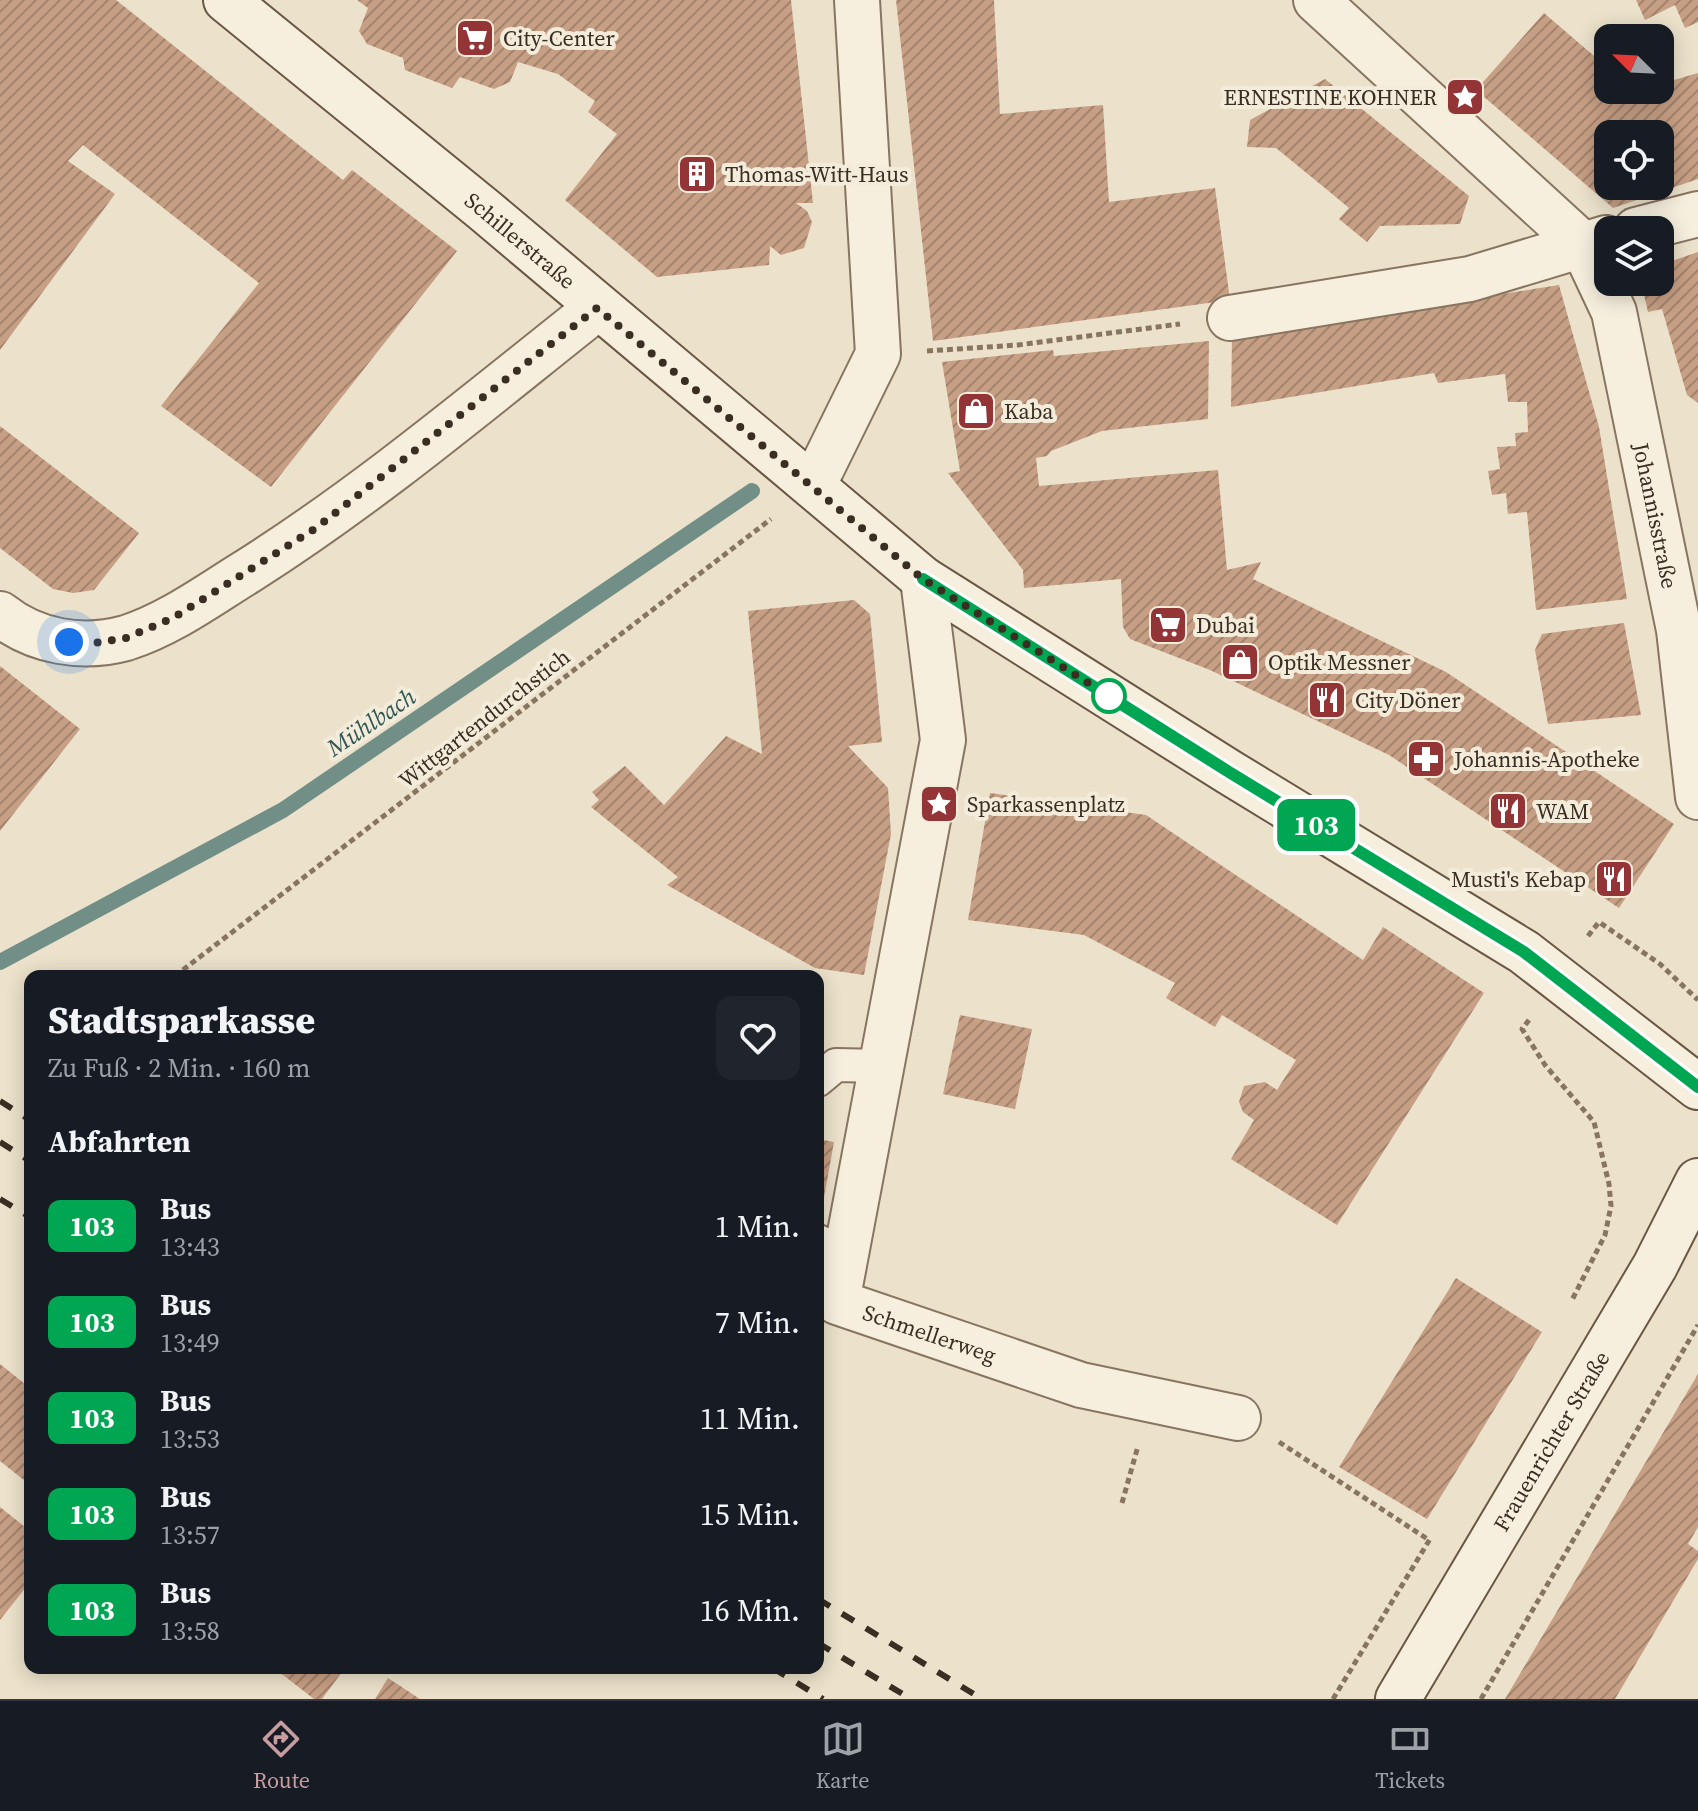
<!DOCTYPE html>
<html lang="de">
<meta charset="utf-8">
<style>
body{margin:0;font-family:"Source Serif 4",serif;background:#20242c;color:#f1f3f6;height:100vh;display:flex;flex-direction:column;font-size:30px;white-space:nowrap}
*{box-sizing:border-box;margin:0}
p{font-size:26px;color:#9ea1a6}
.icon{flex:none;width:44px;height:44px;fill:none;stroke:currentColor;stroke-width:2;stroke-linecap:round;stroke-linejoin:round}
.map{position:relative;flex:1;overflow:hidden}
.sheet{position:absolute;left:24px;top:970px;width:800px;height:704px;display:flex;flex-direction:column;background:#171b24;border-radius:16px;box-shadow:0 4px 20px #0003}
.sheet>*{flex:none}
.badge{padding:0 16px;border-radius:12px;font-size:28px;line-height:52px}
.needle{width:52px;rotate:294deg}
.tools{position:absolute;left:1594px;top:24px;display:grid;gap:16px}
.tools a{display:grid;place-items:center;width:80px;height:80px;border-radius:16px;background:#171b24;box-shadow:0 4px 20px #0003;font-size:40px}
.you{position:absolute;width:40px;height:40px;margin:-20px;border:6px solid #fff;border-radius:50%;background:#1a73e8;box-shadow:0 0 0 12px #1a73e833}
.map>.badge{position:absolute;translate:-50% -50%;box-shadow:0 0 0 4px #fff}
h2{padding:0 24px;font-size:30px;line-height:72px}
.round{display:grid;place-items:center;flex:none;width:84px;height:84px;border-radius:16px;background:#20242c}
.summary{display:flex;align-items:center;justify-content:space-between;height:136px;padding:0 24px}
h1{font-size:38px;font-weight:800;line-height:60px}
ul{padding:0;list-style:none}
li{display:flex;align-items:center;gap:24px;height:96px;padding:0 24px}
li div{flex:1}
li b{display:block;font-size:30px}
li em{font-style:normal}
li .badge{min-width:88px;font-weight:700;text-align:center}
.dock{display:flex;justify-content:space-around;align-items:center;height:112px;border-top:2px solid #363941;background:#171b24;font-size:22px;color:#9ea1a6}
.dock a{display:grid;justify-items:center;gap:4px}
.dock .current{color:#c79da0}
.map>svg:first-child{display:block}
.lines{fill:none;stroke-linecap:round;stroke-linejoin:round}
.stream{stroke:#728f87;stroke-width:16}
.building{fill:url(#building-hatch);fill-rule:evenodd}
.lane-casing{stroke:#887560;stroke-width:36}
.street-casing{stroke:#887560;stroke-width:48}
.secondary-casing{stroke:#6a5643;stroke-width:48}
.path{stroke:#887560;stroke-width:5;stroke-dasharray:6 4;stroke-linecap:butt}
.lane{stroke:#f7efde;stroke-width:32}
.street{stroke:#f7efde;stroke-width:44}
.secondary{stroke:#f7efde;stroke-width:44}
.rail{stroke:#3a2d22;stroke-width:6;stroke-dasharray:14 14;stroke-linecap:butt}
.line-casing{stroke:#fff;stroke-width:18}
.line{stroke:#00a651;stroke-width:12}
.walk{stroke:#3a2d22;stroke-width:8;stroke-dasharray:0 14.4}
.stop-dot{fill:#fff;stroke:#00a651;stroke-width:4}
.labels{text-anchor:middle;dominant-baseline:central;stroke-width:8;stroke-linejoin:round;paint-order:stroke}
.poi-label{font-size:22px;fill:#3a2d22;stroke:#f4ecda;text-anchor:start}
.street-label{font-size:22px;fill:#3a2d22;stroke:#f4ecda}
.water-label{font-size:24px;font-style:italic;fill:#335855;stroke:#f4ecda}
</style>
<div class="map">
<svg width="1698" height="1699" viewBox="0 0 1698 1699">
<defs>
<pattern id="building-hatch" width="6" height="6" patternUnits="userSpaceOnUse" patternTransform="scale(2)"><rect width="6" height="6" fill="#c79f84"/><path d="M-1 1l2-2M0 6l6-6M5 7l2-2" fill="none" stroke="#a3826c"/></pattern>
</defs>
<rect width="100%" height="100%" fill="#ece2cb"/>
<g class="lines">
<path class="stream" d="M0,962L283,810L752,491"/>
</g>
<path class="building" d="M0,0H116L343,180L352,170L457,251L271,487L161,406L259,283L83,145L68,161L115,194L0,350Z
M357,0H791L813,203H796L807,211L812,222L804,248L781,255L770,246L769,265L657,277L565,200L617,134L588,112L595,101L558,74L518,62L510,82L494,89L460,77L452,88L405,70L403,58L367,44L359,31L368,8Z
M896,0H994L1000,114L1103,105L1109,202L1215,188L1230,300L933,341Z
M1636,0H1698V22L1685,28L1675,5L1645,20Z
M1544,13L1608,68V90H1660V84L1698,73V179L1613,208L1476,90ZM1608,134H1660V186H1608Z
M1325,79L1469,196L1460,224L1380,226L1367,242L1339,219L1349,208L1331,193L1276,148L1247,147L1250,120Z
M1698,252V403L1687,395L1662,309L1648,312L1641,282H1660V265Z
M1559,285L1599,427L1627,599L1536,610L1527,512L1508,514L1506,493L1492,495L1488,471L1500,469L1497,447L1516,446L1515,433L1528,432L1527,402H1508L1505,374L1438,383L1434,373L1231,407L1232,336Z
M1209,341L1208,419L1102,431L1051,451L1047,456L1036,458L1039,486L1218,470L1227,570L1261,562L1253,579L1446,672L1674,824L1619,908L1389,755L1210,670L1130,639L1123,627L1121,579L1024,588L1023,570L948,473L960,471L942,362L1053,350L1054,356Z
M0,426L139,533L94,590L73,593L53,589L0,548Z
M854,600L870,614L882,742L848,746L888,788L891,834L864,975L815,968L667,885L678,877L591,807L599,800L592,792L625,766L664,805L726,736L762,754L748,611Z
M1624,623L1641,715L1548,724L1535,650L1542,634Z
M0,666L80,729L0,831Z
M990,793L1146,815L1363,960L1383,927L1484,993L1337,1225L1231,1159L1254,1120L1243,1112L1239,1102L1244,1086L1265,1082L1277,1090L1296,1060L1222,1015L1215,1027L1166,998L1175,983L1084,935L968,920Z
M960,1015L1032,1029L1015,1109L943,1094Z
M818,1139L834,1142L823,1203L818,1202Z
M1456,1278L1542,1332L1427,1519L1339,1467Z
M0,1364L30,1388V1485L0,1461Z
M1698,1374V1527L1688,1544L1698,1551V1559L1615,1699H1505Z
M0,1507L30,1531V1582L0,1620Z
M274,1668H345L322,1699H314Z
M388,1678L420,1699H375Z"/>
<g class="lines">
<defs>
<path id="lane" d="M818,1080L836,1065L883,1066
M818,1241L847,1254"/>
<g id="street">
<path id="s1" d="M1316,0L1582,244L1614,312L1679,630L1698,797"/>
<path d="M1636,230L1698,214"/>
<path d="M1230,318L1470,279L1606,238"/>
<path d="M813,486L878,354L857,0"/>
<path id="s2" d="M923,579L943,740L837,1302L1081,1385L1238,1418"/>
<path d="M0,614C35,642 82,650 126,638C170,624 209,595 248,571C371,493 482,399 597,308"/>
</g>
<g id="secondary">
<path id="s3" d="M226,0L483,209L923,579L1229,772L1524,952L1698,1087"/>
<path id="s4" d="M1398,1699L1655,1266L1698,1181"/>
</g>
</defs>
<use href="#lane" class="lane-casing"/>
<use href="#street" class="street-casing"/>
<use href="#secondary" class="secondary-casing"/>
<path class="path" d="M927,351L1018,345L1180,324
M1588,936L1599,922L1660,964L1698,1000
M175,976L771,519
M1529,1020L1522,1029L1545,1065L1594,1122L1609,1184L1611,1206L1605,1235L1572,1300
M1279,1442L1429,1540
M1122,1503L1138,1446
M1333,1699L1430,1539
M1481,1699L1698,1325"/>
<use href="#lane" class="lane"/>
<use href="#street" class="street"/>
<use href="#secondary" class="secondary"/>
<path class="rail" d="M0,1101L30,1120
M0,1142L30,1161
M0,1199L30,1217
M818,1599L982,1699
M818,1643L911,1699
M773,1668L823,1699"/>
</g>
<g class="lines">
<defs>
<path id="line" d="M923,579L1229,772L1524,952L1698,1087"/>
</defs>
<use href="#line" class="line-casing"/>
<use href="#line" class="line"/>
<path class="walk" d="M69,642L89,644L126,638L173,618L316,528L597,308L923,579L1120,703L1109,696"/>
</g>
<defs>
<symbol id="supermarket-square" viewBox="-11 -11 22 22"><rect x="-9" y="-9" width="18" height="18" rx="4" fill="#933437" stroke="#f4ecda"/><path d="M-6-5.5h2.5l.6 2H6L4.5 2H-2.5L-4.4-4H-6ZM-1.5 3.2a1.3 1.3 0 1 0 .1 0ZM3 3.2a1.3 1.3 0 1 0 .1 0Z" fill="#fff"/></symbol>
<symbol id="sight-square" viewBox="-11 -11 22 22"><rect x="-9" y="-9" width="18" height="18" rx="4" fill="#933437" stroke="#f4ecda"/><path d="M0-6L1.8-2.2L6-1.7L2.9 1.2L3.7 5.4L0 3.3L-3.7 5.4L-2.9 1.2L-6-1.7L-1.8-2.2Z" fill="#fff"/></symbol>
<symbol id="building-square" viewBox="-11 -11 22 22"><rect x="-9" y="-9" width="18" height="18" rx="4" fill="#933437" stroke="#f4ecda"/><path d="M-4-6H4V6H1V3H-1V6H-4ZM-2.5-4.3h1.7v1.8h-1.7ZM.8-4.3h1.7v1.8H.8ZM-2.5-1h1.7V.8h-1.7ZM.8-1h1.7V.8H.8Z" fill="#fff"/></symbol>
<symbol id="shop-square" viewBox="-11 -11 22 22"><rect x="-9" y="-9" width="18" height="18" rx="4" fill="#933437" stroke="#f4ecda"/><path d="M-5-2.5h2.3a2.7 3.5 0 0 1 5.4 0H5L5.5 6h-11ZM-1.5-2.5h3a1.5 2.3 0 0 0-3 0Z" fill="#fff"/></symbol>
<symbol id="restaurant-square" viewBox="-11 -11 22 22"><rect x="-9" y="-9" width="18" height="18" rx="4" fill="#933437" stroke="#f4ecda"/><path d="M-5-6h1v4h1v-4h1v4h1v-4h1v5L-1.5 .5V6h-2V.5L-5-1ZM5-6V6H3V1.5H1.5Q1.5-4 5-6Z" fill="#fff"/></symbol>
<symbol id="pharmacy-square" viewBox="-11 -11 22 22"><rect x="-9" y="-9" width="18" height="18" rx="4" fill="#933437" stroke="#f4ecda"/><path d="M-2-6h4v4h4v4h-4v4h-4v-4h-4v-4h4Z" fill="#fff"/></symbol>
</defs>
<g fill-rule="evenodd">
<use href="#supermarket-square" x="453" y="16" width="44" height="44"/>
<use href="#sight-square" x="1443" y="75" width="44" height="44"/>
<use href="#building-square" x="675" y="152" width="44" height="44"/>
<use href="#shop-square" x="954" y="389" width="44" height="44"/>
<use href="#supermarket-square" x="1146" y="603" width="44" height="44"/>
<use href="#shop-square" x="1218" y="640" width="44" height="44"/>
<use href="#restaurant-square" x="1305" y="678" width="44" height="44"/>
<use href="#pharmacy-square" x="1404" y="737" width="44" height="44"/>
<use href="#sight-square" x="917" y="782" width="44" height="44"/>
<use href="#restaurant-square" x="1486" y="789" width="44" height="44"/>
<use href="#restaurant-square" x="1592" y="857" width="44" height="44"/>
</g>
<circle class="stop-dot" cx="1109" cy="696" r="16"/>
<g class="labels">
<g class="poi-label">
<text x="503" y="38">City-Center</text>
<text x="1437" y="97" text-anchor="end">ERNESTINE KOHNER</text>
<text x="725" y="174">Thomas-Witt-Haus</text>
<text x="1004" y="411">Kaba</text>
<text x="1196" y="625">Dubai</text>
<text x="1268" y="662">Optik Messner</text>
<text x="1355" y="700">City Döner</text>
<text x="1454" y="759">Johannis-Apotheke</text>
<text x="967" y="804">Sparkassenplatz</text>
<text x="1536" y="811">WAM</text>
<text x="1586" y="879" text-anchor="end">Musti's Kebap</text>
</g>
<g class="street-label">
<text stroke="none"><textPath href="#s3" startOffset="380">Schillerstraße</textPath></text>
<text stroke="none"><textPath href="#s1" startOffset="644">Johannisstraße</textPath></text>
<text transform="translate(484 718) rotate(-38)">Wittgartendurchstich</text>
<text stroke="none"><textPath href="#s2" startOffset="832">Schmellerweg</textPath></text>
<text stroke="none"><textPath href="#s4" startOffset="300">Frauenrichter Straße</textPath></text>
</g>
<g class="water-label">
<text transform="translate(371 722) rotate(-34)">Mühlbach</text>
</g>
</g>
</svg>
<div class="tools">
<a><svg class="needle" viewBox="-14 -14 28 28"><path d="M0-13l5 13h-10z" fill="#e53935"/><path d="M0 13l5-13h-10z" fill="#9ea1a6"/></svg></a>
<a><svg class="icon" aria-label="locate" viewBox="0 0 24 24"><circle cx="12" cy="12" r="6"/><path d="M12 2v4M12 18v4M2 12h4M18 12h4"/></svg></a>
<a><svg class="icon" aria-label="layers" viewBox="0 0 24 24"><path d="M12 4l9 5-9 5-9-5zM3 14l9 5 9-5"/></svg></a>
</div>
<div class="you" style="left:69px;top:642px"></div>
<b class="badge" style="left:1316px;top:825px;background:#00a651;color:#fff">103</b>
<section class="sheet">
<div class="summary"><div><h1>Stadtsparkasse</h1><p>Zu Fuß · 2 Min. · 160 m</p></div><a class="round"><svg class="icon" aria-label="heart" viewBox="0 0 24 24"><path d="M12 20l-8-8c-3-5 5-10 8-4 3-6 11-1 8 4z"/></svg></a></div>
<h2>Abfahrten</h2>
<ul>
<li><span class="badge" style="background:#00a651;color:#fff">103</span><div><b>Bus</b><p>13:43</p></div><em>1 Min.</em></li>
<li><span class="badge" style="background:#00a651;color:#fff">103</span><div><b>Bus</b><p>13:49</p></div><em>7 Min.</em></li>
<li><span class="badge" style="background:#00a651;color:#fff">103</span><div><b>Bus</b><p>13:53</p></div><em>11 Min.</em></li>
<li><span class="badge" style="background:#00a651;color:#fff">103</span><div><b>Bus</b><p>13:57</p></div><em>15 Min.</em></li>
<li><span class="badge" style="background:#00a651;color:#fff">103</span><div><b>Bus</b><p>13:58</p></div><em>16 Min.</em></li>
</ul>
</section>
</div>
<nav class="dock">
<a class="current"><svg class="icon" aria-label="directions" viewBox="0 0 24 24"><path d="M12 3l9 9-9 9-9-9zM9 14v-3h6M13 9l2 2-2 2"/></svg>Route</a>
<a><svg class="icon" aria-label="map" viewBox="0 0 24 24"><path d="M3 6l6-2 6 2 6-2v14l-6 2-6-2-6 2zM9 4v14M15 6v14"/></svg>Karte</a>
<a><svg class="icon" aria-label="tickets" viewBox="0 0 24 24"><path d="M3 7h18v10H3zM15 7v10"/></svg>Tickets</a>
</nav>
